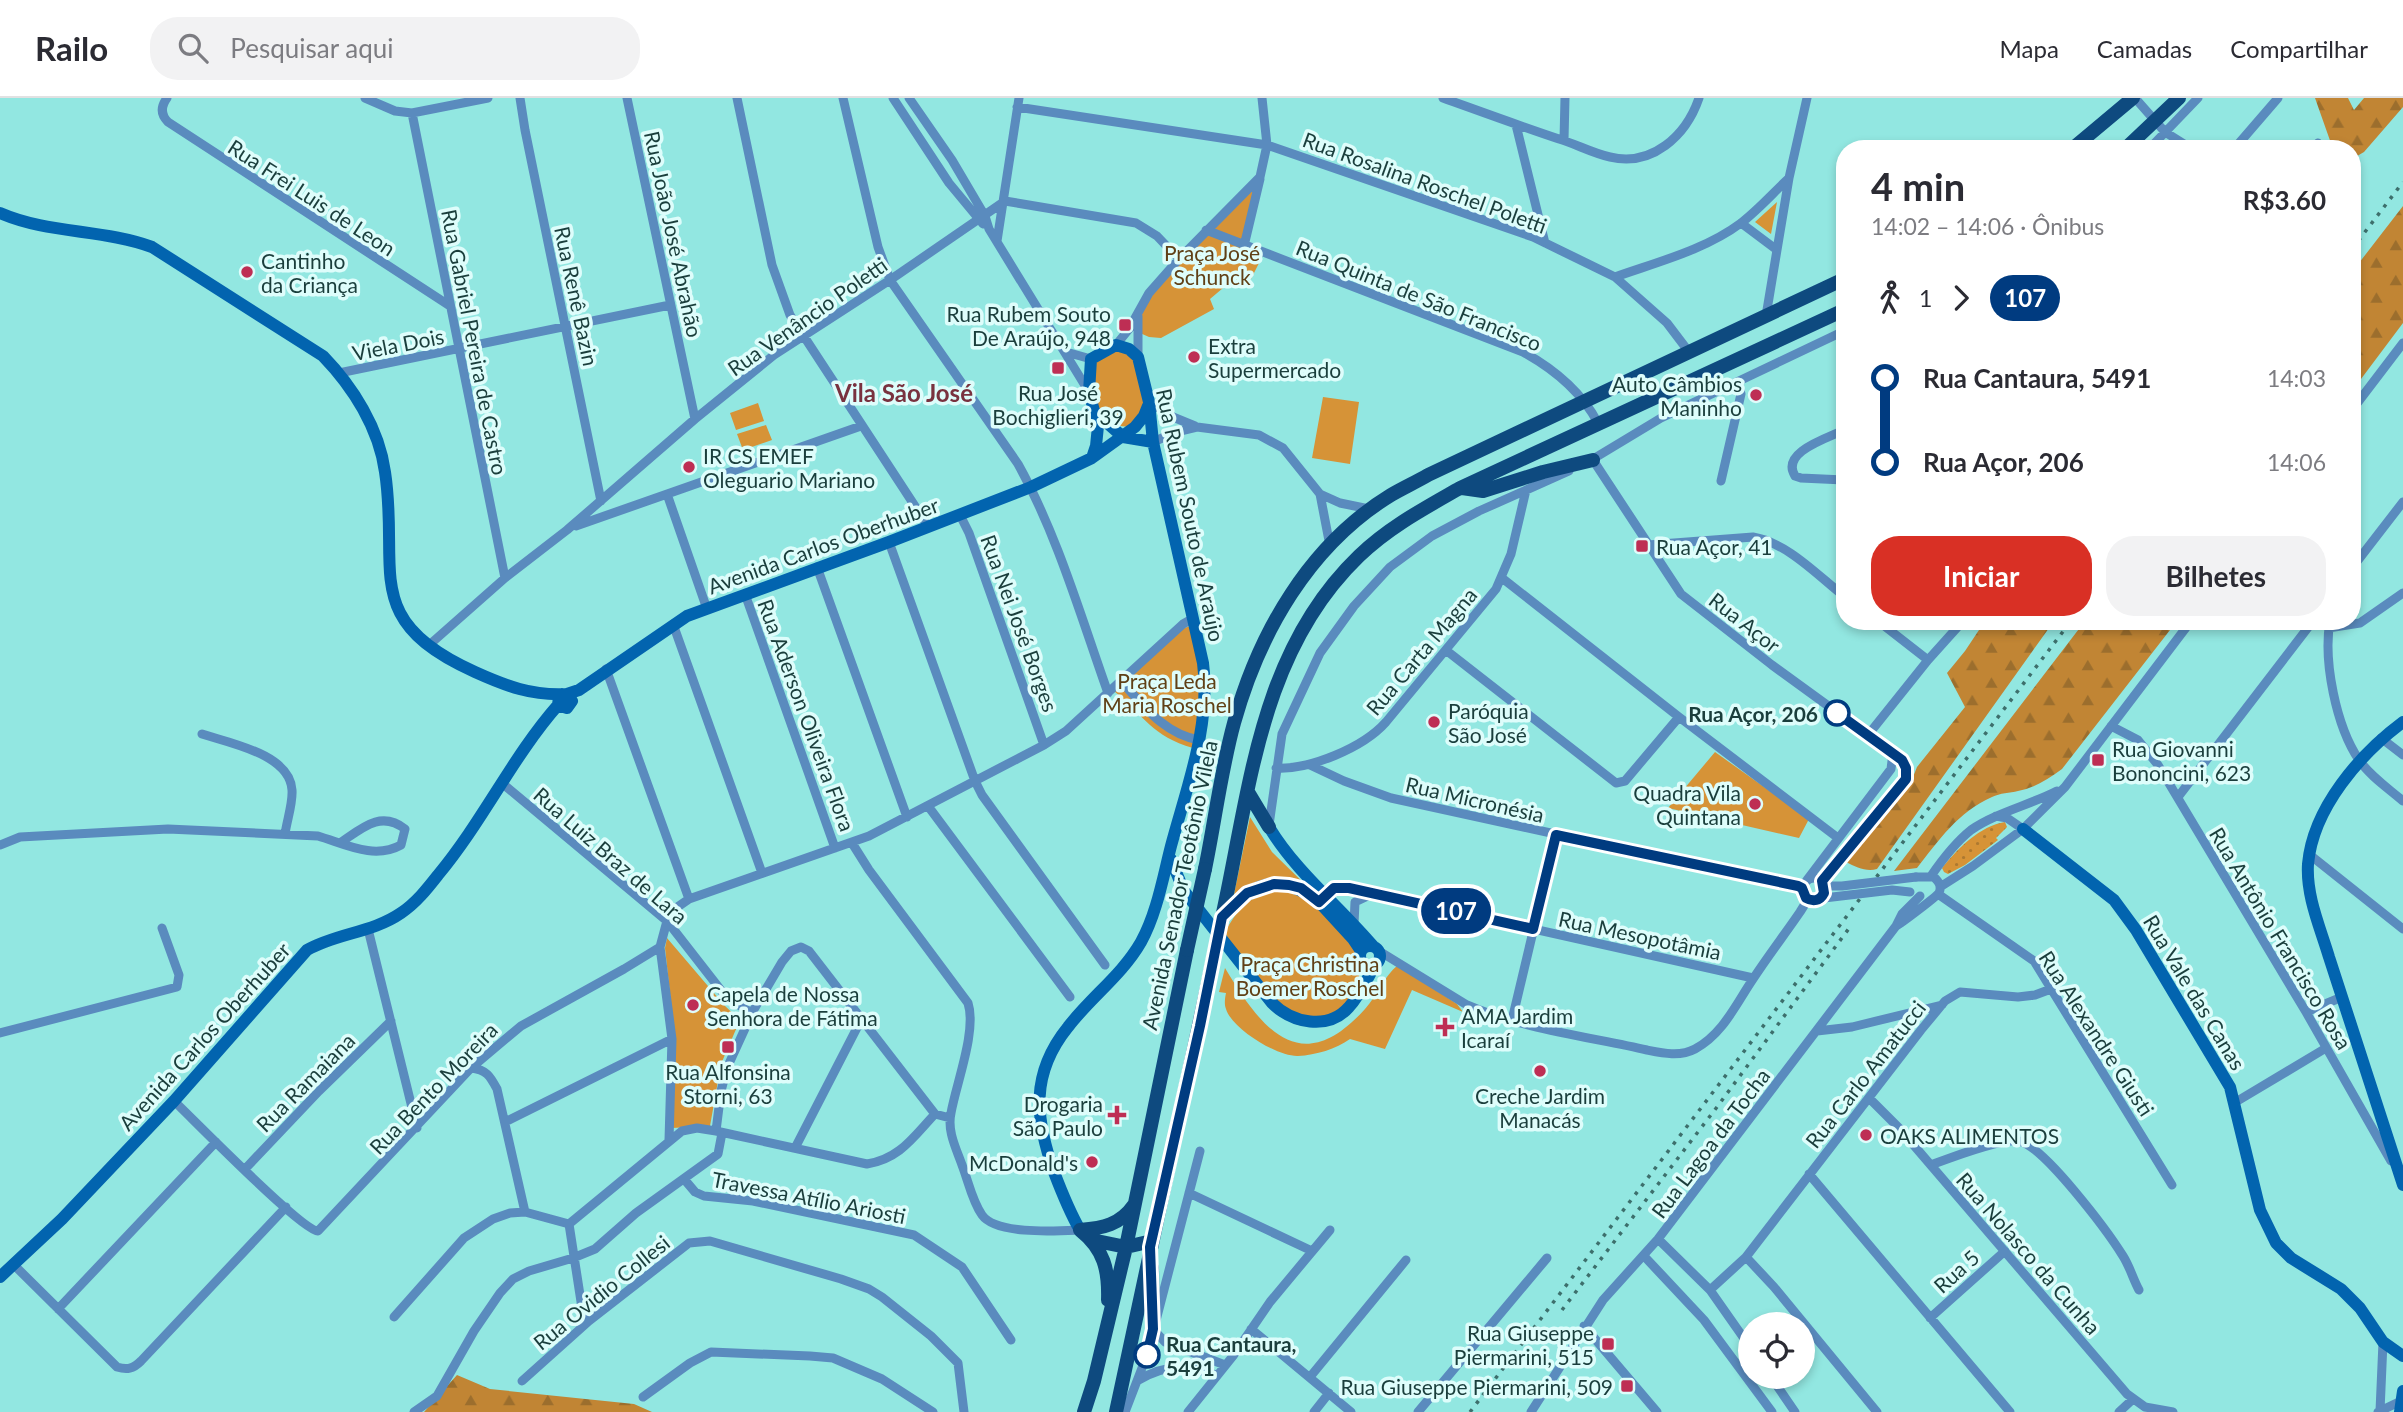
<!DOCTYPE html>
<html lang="pt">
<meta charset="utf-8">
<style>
body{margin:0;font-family:Lato,sans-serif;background:#f2f2f3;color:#2b2b33;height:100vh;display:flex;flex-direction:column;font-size:26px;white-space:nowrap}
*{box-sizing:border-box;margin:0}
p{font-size:23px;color:#7c7c81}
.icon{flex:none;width:38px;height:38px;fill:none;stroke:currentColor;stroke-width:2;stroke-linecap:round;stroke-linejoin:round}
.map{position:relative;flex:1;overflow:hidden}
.panel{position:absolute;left:1836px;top:42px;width:525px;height:490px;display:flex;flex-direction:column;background:#fff;border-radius:28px;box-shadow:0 4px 10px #0003}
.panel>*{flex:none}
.badge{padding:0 14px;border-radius:23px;font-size:24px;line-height:46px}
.tools{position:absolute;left:1738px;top:1214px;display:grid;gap:14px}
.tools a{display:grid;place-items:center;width:77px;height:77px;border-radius:50%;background:#fff;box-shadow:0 4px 10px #0003;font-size:35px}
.map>.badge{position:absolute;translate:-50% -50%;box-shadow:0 0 0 4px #fff}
.legs{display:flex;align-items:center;gap:10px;height:77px;padding:0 35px;font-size:23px}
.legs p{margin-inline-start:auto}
.head{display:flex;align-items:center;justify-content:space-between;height:119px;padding:0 35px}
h1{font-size:38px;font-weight:700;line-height:52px}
.cta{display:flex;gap:14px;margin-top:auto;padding:14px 35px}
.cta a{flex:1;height:80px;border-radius:28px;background:#d93025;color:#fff;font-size:28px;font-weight:700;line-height:80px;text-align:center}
.cta a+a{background:#f2f2f3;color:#2b2b33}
ul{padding:0 35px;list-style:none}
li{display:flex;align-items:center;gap:24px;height:84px;font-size:26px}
li i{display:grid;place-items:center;width:10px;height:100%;margin:0 9px;background:currentColor}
li i::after{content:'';width:18px;height:18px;margin:-9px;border:5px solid;border-radius:50%;background:#fff}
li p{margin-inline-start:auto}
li:first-child i{background:linear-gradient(#0000 50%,currentColor 0)}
li:last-child i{background:linear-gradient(currentColor 50%,#0000 0)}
header{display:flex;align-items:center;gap:42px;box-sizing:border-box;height:98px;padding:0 35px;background:#fff;border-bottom:2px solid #e1e1e2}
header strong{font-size:33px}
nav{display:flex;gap:38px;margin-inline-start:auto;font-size:24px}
.search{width:490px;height:63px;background:#f2f2f3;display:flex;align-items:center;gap:18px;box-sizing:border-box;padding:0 24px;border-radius:28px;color:#7c7c81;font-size:26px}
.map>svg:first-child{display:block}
.grass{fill:url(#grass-dots)}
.forest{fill:url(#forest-firs)}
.green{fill:#d69337}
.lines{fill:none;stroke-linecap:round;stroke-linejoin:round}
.street{stroke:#5a8bbe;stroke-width:9}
.secondary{stroke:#0264af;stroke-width:12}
.primary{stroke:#0e4a7f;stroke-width:14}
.rail{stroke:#3d6f6c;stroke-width:3.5;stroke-dasharray:3.5 7;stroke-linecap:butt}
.street-bridge{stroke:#5a8bbe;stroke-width:9}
.primary-bridge{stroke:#0e4a7f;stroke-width:14}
.line-1-casing{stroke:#fff;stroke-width:16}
.line-1{stroke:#003b80;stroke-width:10}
.poi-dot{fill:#be2e54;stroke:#defdfb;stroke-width:2.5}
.stop-1-dot{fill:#fff;stroke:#003b80;stroke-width:3.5}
.labels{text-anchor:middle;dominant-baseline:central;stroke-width:7;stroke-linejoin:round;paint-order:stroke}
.street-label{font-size:21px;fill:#1a3e3c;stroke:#defdfb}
.park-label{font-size:21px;fill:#604016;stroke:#defdfb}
.poi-label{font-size:21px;fill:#1a3e3c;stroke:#defdfb;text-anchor:start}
.stop-label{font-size:21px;font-weight:bold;fill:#1a3e3c;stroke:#defdfb;text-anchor:end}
.quarter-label{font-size:24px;font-weight:bold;fill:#79323f;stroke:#defdfb}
</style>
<header>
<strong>Railo</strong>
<div class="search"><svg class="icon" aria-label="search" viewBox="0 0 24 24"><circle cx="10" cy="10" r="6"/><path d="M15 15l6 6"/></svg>Pesquisar aqui</div>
<nav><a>Mapa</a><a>Camadas</a><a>Compartilhar</a></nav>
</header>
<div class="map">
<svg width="2403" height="1314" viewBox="0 0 2403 1314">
<defs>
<pattern id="grass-dots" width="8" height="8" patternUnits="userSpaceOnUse" patternTransform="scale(1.75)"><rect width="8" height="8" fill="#d69337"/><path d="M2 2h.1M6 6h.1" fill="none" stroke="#ad7930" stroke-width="1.8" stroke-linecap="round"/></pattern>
<pattern id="forest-firs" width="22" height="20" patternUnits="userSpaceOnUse" patternTransform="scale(1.75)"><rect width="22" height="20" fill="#c18534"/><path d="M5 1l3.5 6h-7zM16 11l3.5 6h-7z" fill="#9c6e2d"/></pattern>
</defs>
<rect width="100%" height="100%" fill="#92e7e1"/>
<path class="grass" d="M2005,724L2007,729L1996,740L1998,742L1965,767L1948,776L1944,774L1942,770C1958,750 1980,728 2005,724Z"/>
<path class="forest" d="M2315,0H2348L2354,12L2364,0H2403V9L2364,54L2352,61V51H2333Z
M2403,108V225L2352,293V174Z
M1985,523H2054L1877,771C1866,774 1856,769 1846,764L1911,684L1917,669L1965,609L1947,575L1965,553Z
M2085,523H2177L2062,671C2048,681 2035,690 2018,693C2010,695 2000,695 1992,699C1958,714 1939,742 1917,770L1894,773Z
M457,1277L490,1291L634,1306L652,1314H424Z"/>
<path class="green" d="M1258,83L1248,148L1209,131Z
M1777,104L1771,136L1755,124Z
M1207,134L1263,157L1251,181L1223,190L1210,201L1214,211L1161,240L1149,239L1140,235L1143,207Z
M1116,250L1132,255L1148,303L1130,328C1113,332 1093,312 1091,295C1089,285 1093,271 1094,261Z
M1323,299L1359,304L1350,366L1312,360Z
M758,305L764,323L736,332L730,315Z
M766,327L772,342L743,352L737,336Z
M1190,528L1202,586L1193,650C1152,638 1145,619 1114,593L1179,532Z
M1715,654L1809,721L1799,740L1668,710Z
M1250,719L1272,754L1317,798L1299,788L1234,796Z
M1277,793C1312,794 1333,828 1355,851C1365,876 1357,890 1346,912C1334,917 1318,927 1306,928C1274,929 1240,861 1223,837C1238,812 1246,797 1277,793Z
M667,840L725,908L740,922L721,966L710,1028L672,1030L675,941L665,850Z
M1398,867L1457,906L1463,914L1412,892L1385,951L1350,941C1336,951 1316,957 1298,958C1278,959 1232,931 1226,911C1224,906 1225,900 1226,895L1219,894L1225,870C1262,932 1301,982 1365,911C1377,898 1384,878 1398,867Z"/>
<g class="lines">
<path class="street" d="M167,0C161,8 160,16 168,24L450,208
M365,0L395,13L412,15L488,0
M520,0L525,32L601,403
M627,0L695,321
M737,0L772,167L790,217L928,428
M843,0L878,149L890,182L1018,366C1057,436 1081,519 1108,595
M893,0L949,85L983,126
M909,0L952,62L985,118L989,131L1089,294
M1443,0C1482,14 1520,28 1559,41C1576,46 1592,55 1610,59C1652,69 1686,38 1699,0
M2135,0L2165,34L2192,51
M1017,9L1267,47L1533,139L1615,179L1667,225L1689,254
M412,15L505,480
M1516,27L1545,145
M1564,42L1565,0
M2149,51L2198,0
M2234,51L2278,0
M2314,51L2318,45
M1741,125L1777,152
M1206,132L1523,254C1554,271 1581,293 1598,325
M997,143L1019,0
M1244,148L1260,81
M1615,179C1657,164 1705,152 1741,125C1758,112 1773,95 1789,80
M1138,218V259
M1766,218L1789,80L1807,0
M1116,247L1129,231L1149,195L1179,161L1260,79L1267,47L1262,0
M1066,254L1091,261
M339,275L670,207
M1149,304L1173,319L1195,328
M2352,312L2403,245
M1844,332C1828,340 1780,354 1795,378L1801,380L1844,382
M1153,344L1176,334L1197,329L1259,337L1283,350L1320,396L1340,405L1369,411
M1593,362L1681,496L1772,567L1893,655L1905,667L1906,681L1822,783
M1588,364L1661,320L1844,233
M1721,383L1741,296L1738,285
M667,396L707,511
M1320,396L1330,448
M960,417L969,435L1044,647
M576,428L861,328
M889,444L975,683L982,697L1105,867
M1648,447L1753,439C1788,445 1817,477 1844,498
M817,469L907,719
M2352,470L2403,404
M1502,480L1679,619L1838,740
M745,496L835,750
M1878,523L1928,562
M2330,523C2323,563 2336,628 2359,662C2370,678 2388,690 2403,703
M673,526L762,775
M2328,530L2360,525L2403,495
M428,548L505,480L567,432L695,321L774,257L890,182L1005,103L1136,125L1157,138L1179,161
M1447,553L1616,685L1625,683L1679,619
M606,571L689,801
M1121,583C1144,608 1164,636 1199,642
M2111,628L2138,642L2158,667L2306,914L2391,1063
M202,636C229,645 290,656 292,692C293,705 287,722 285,736
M1868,637L1928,562L1963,523
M2381,640L2403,657
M1310,667L1344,683L1391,700L1802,790
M1276,670C1309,672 1363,650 1386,624L1496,491L1511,456L1526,392
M503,686L667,823L727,900L752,915
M2178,699L2313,523
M928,708L1070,899
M1996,718L2007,720L2023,731
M1269,727L1282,636L1320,555L1354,508L1390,469L1432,438L1479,413L1569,373
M852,745L869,772L968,905C977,933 956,986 951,1015C947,1033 956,1050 962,1067C968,1082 972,1103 982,1117C996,1137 1057,1133 1080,1132
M0,747L20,739L168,731L318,738C345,746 374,762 401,747L405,731C381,712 362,730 340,745
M2310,757L2403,831
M1931,778C1942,762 1956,744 1971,732C1995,715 2030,707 2057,693
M1803 791a11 11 0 1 1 22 0a11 11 0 1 1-22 0Z
M1807,782L1891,671L1893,655
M1940,789L1973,768L2023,731L2065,689L2191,523
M1938,796L2034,863L2172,1087
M1322,801L1334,790H1349L1753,880
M1354,826L1355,804L1374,795
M1896,828C1902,825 1937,798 1939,795C1942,788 1939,784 1934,779H1916
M368,831L417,1030
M1379,853L1467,907C1520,930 1589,939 1647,952C1662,955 1680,959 1695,951C1723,936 1736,906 1753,881C1768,858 1785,836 1800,814L1805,806L1803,794
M2306,914L2342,899
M1512,922L1556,737
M1817,933L1852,929L1942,907
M0,935L177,889L179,877L162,830
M471,970C487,972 490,978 497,991L525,1114
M1869,1000L1899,1030L2127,1296L2145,1309L2173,1314
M174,1003C194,1022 301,1132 318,1133L471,970L521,928L624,871L660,849
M2234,1005L2326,950
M505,1024L672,941
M716,1033L721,993L727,970L753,913L782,864L791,853L801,849L809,853L935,1016
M669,1042L672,941L660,849L667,823L676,810L689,801L869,738L1044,647L1066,633L1183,526L1192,521
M795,1050L861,922
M1931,1067C1950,1060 2001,1040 2019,1043C2044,1048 2108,1134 2123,1158C2130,1169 2133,1181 2139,1192
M245,1071L319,993L391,923
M1809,1076L2010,1314
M684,1081L695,1094L704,1098L753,1103L914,1137L962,1169L1011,1242
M1189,1095L1312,1153
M569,1126L582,1210L589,1223
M1658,1141L1710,1192L1750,1249
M1644,1158L1704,1222L1772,1314
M1746,1159L1774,1189L1877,1314
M14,1167L117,1269C127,1272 133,1271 141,1263L286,1109
M1710,1192L1746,1159L1921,932L1945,903L1960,894L2018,899L2035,897L2051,891
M58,1211L216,1044
M394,1219L464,1140L493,1121L510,1115L525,1114L569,1126L682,1033L697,1030L716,1033L867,1066C900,1061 914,1038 935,1016L950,1020
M1930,1220L2005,1153
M1584,1228L1657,1314
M1153,1231L1165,1244L1225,1267
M1251,1231L1351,1314
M1310,1279L1406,1162
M1771,1279L1795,1314
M1139,1282C1167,1265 1186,1268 1217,1277
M522,1283L589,1223L689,1145L710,1143L841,1181L869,1191L882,1199L931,1238L958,1265L964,1314
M643,1299L690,1265L711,1254L810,1258L833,1260L882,1281L933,1314
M2380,1313L2383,1244
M414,1314L437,1298L474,1233L500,1195L513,1181L529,1173L573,1160L595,1151L636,1115L718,1056L722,1035
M1125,1314L1147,1257L1200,1053
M1188,1314L1233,1258L1270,1204L1330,1132
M1314,1314L1329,1295
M1418,1314L1547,1160
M1531,1314L1603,1202L1658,1141L1896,828L1902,816L1920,798
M2119,1314L2132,1302
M2378,1314L2401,1303"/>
<path class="secondary" d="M0,115C48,136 103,131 152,149L323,258C353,289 379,330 385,374C400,472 359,522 475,574C506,588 532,598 567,596L572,603L567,610L558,607L559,599L562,596
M1096,315L1123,339L1153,344
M567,596L579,592L687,518L889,444L1031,389L1092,360L1135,329L1144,318L1148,308
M2403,624C2360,656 2313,710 2308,766C2306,798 2320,829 2329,859C2353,935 2379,1011 2403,1087
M1269,729C1296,774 1339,808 1373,848
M2023,731L2114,802L2136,832L2230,989L2260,1112L2276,1145L2291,1160L2341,1191L2360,1210L2383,1244L2403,1258
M1169,757L1184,793L1272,905C1292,925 1328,933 1349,909C1360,897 1367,881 1375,867
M1319,804L1353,841L1361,853
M1360 858a10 10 0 1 1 20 0a10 10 0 1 1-20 0Z
M1080,1132C1069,1113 1062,1095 1054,1074C1035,1020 1030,976 1068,929C1091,899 1122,877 1141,844C1157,815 1163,779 1171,748C1187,688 1211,627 1203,565L1153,344L1149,304L1138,259L1129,251L1116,247L1091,261L1089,294L1098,328L1096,348L1092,360
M0,1179L62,1121L174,1003L307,852C337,835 372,835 401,815C416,805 427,791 438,777C483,723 513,658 558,607
M2400,1314L2403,1293"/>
<path class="primary" d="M2072,51L2133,0
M2125,51L2179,0
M1462,390L1483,393L1543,374L1593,362
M1248,694L1269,729
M1205,771C1215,723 1221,672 1234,625C1259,535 1309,447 1391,397C1403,390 1416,384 1428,377L1844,181
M1223,818C1252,785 1283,773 1319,804
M1221,824C1250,695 1258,555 1359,458C1389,429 1425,410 1460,390L1844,212
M1080,1132C1104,1151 1109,1172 1108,1202
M1080,1132C1103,1130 1120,1127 1134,1107
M1092,1142L1126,1149L1152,1143
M1152,1170L1153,1231
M1084,1314L1094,1283L1126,1149L1187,852
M1116,1314L1211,871"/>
<path class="rail" d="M2352,151L2403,84
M1562,1212L1717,1009L1850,829
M1470,1314L2071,523"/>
<path class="street-bridge" d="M1830,788H1842L1916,779
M1824,800L1892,792L1910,794"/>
<path class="primary-bridge" d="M1187,852L1205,771
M1211,871L1221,824"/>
</g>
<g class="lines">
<defs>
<path id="line-1" d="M1147,1257L1153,1231L1150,1149L1200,928L1222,819L1247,795L1274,786L1289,787L1301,790L1319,804L1334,790H1349L1533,831L1556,737L1798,788L1802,790L1806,800C1813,804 1820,803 1824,795L1822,783L1906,681V670L1902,662L1837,615"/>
</defs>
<use href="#line-1" class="line-1-casing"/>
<use href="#line-1" class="line-1"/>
</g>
<g class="poi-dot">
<circle cx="247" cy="174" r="7"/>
<rect x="1118" y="220" width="14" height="14" rx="3.5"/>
<circle cx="1194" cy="259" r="7"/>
<rect x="1051" y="263" width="14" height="14" rx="3.5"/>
<circle cx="1756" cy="297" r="7"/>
<circle cx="689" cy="369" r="7"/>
<rect x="1635" y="441" width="14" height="14" rx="3.5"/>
<circle cx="1434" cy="624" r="7"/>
<rect x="2091" y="655" width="14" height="14" rx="3.5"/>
<circle cx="1755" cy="706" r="7"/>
<circle cx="693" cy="907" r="7"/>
<path d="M1441.5 918.5h7v7h7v7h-7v7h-7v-7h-7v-7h7z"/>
<rect x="721" y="942" width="14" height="14" rx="3.5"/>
<circle cx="1540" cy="973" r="7"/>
<path d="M1113.5 1006.5h7v7h7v7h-7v7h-7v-7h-7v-7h7z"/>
<circle cx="1866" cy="1037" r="7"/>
<circle cx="1092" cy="1064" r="7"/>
<rect x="1601" y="1239" width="14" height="14" rx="3.5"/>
<rect x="1620" y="1281" width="14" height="14" rx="3.5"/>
</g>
<g class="stop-1-dot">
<circle cx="1837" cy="615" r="12"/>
<circle cx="1147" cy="1257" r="12"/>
</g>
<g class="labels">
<g class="street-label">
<text transform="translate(1425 84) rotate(20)">Rua Rosalina Roschel Poletti</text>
<text transform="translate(312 99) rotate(33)">Rua Frei Luis de Leon</text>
<text transform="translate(674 136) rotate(78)">Rua João José Abrahão</text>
<text transform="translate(1419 197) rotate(22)">Rua Quinta de São Francisco</text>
<text transform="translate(577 198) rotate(78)">Rua Renê Bazin</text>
<text transform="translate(807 218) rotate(-35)">Rua Venâncio Poletti</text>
<text transform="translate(475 244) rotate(79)">Rua Gabriel Pereira de Castro</text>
<text transform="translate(398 246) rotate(-11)">Viela Dois</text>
<text transform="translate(1191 417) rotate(78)">Rua Rubem Souto de Araújo</text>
<text transform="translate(823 447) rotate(-20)">Avenida Carlos Oberhuber</text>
<text transform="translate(1745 524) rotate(38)">Rua Açor</text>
<text transform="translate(1020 525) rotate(70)">Rua Nei José Borges</text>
<text transform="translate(1421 553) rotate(-50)">Rua Carta Magna</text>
<text transform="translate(807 617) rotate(70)">Rua Aderson Oliveira Flora</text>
<text transform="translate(1475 701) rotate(13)">Rua Micronésia</text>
<text transform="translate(611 757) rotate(41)">Rua Luiz Braz de Lara</text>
<text transform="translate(1179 787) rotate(-78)">Avenida Senador Teotônio Vilela</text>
<text transform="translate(1640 837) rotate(12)">Rua Mesopotâmia</text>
<text transform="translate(2281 840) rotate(59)">Rua Antônio Francisco Rosa</text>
<text transform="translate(2195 894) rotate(59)">Rua Vale das Canas</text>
<text transform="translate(2097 935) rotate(57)">Rua Alexandre Giusti</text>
<text transform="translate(204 938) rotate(-48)">Avenida Carlos Oberhuber</text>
<text transform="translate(1865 976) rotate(-52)">Rua Carlo Amatucci</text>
<text transform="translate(305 984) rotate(-45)">Rua Ramaiana</text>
<text transform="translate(433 990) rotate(-46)">Rua Bento Moreira</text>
<text transform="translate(1710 1045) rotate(-53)">Rua Lagoa da Tocha</text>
<text transform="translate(809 1099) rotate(11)">Travessa Atílio Ariosti</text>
<text transform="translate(2029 1155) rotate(49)">Rua Nolasco da Cunha</text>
<text transform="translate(1956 1173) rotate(-42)">Rua 5</text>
<text transform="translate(601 1194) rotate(-39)">Rua Ovidio Collesi</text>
</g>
<g class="park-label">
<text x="1212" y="154">Praça José<tspan x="1212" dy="24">Schunck</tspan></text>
<text x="1167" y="582">Praça Leda<tspan x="1167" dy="24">Maria Roschel</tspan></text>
<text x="1310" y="865">Praça Christina<tspan x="1310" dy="24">Boemer Roschel</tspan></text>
</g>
<g class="poi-label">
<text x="261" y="162">Cantinho<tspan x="261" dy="24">da Criança</tspan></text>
<text x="1111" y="215" text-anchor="end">Rua Rubem Souto<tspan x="1111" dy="24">De Araújo, 948</tspan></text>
<text x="1208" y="247">Extra<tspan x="1208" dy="24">Supermercado</tspan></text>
<text x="1742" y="285" text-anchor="end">Auto Câmbios<tspan x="1742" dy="24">Maninho</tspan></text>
<text x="1058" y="294" text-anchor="middle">Rua José<tspan x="1058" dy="24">Bochiglieri, 39</tspan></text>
<text x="703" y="357">IR CS EMEF<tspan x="703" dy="24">Oleguario Mariano</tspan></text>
<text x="1656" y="448">Rua Açor, 41</text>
<text x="1448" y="612">Paróquia<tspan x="1448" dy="24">São José</tspan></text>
<text x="2112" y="650">Rua Giovanni<tspan x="2112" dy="24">Bononcini, 623</tspan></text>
<text x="1741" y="694" text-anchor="end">Quadra Vila<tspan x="1741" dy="24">Quintana</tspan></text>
<text x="707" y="895">Capela de Nossa<tspan x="707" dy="24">Senhora de Fátima</tspan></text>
<text x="1461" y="917">AMA Jardim<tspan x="1461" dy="24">Icaraí</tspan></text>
<text x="728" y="973" text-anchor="middle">Rua Alfonsina<tspan x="728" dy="24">Storni, 63</tspan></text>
<text x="1540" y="997" text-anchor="middle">Creche Jardim<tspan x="1540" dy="24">Manacás</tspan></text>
<text x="1103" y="1005" text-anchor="end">Drogaria<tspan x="1103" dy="24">São Paulo</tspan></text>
<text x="1880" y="1037">OAKS ALIMENTOS</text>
<text x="1078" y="1064" text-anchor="end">McDonald's</text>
<text x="1594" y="1234" text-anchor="end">Rua Giuseppe<tspan x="1594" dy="24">Piermarini, 515</tspan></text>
<text x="1613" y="1288" text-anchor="end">Rua Giuseppe Piermarini, 509</text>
</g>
<g class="stop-label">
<text x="1818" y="615">Rua Açor, 206</text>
<text x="1166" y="1245" text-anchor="start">Rua Cantaura,<tspan x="1166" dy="24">5491</tspan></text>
</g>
<g class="quarter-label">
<text x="904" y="294">Vila São José</text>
</g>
</g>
</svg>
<div class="tools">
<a><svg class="icon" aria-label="locate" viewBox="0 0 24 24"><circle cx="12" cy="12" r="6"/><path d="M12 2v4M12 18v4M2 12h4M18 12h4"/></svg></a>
</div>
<b class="badge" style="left:1456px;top:813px;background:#003b80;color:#fff">107</b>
<section class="panel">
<div class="head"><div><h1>4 min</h1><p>14:02 – 14:06 · Ônibus</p></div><b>R$3.60</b></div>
<div class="legs"><svg class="icon" aria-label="walk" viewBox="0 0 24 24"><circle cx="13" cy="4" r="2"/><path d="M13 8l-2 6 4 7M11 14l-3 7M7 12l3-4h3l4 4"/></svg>1<svg class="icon" aria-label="forward" viewBox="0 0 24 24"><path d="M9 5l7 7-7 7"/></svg><b class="badge" style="background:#003b80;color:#fff">107</b></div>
<ul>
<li><i style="color:#003b80"></i><b>Rua Cantaura, 5491</b><p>14:03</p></li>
<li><i style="color:#003b80"></i><b>Rua Açor, 206</b><p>14:06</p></li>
</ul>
<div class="cta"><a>Iniciar</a><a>Bilhetes</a></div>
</section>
</div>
